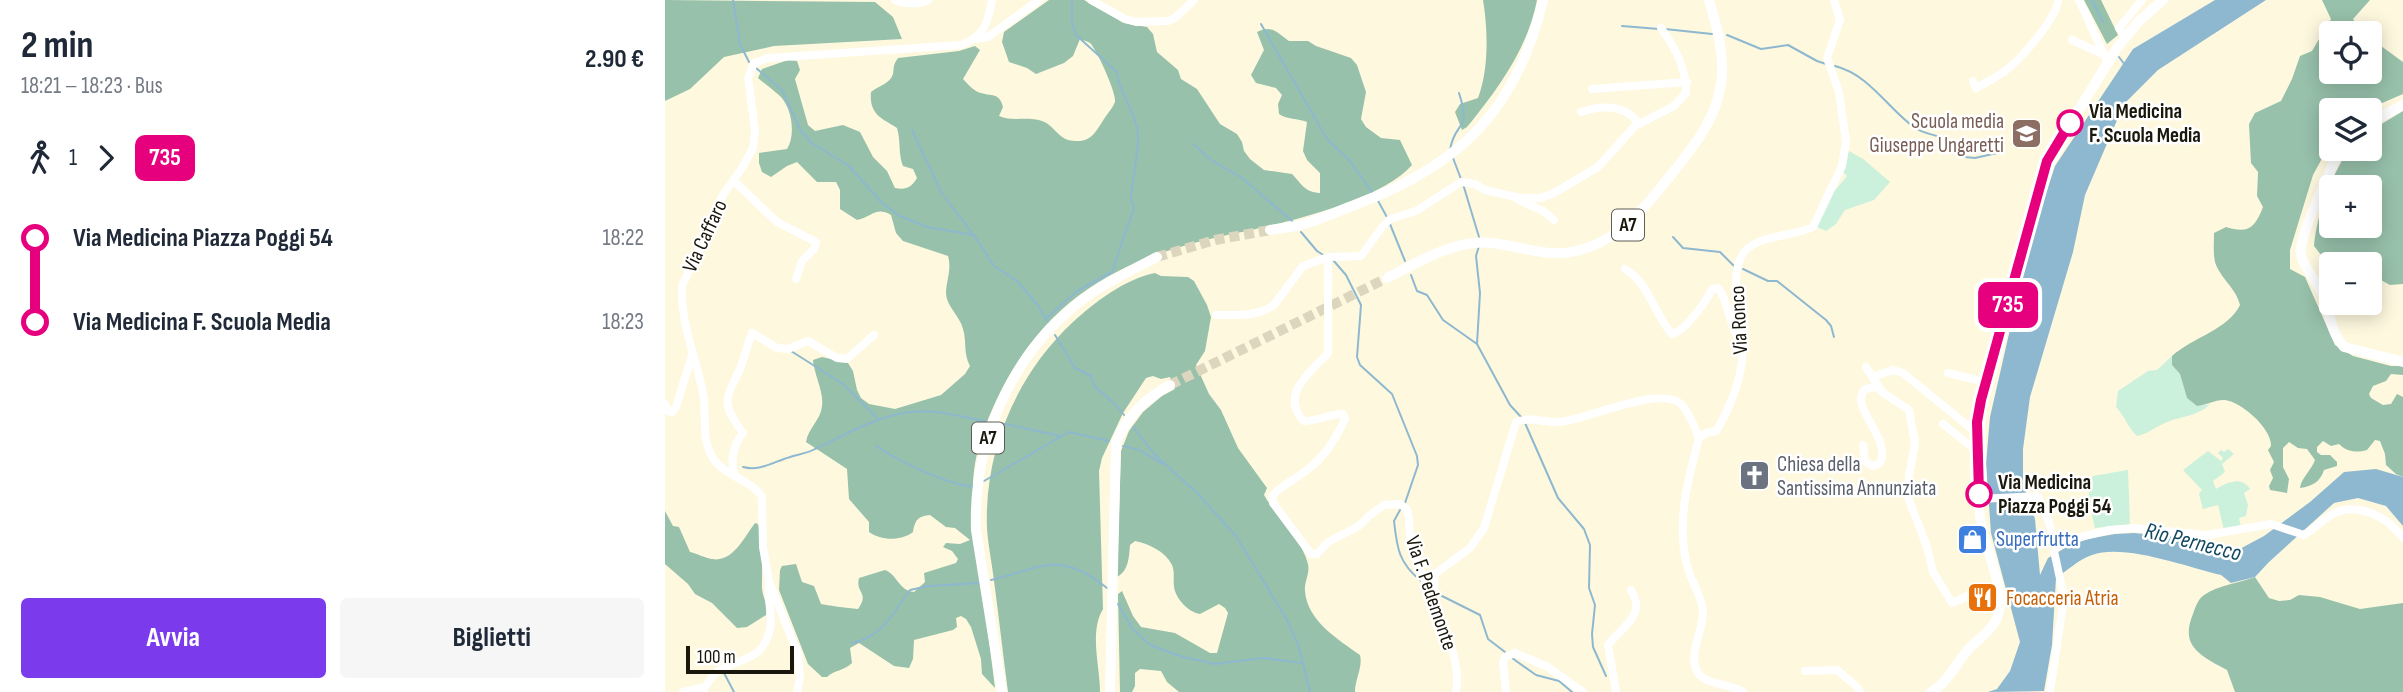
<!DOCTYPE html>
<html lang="it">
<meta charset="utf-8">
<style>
body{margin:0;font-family:"Sofia Sans Condensed",sans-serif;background:#f6f6f7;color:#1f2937;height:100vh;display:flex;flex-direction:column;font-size:26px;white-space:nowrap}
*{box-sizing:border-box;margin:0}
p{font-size:23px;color:#747a83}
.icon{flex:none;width:38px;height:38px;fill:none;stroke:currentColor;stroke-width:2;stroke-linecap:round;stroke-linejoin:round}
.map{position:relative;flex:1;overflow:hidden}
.sheet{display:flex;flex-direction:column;background:#fff;width:665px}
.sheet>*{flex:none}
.badge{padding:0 14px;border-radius:10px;font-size:24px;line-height:46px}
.buttons{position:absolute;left:1654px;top:21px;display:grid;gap:14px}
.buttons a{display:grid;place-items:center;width:63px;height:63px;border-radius:7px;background:#fff;box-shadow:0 4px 18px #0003;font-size:35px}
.scale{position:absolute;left:21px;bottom:18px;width:108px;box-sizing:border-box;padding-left:7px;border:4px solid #1a170c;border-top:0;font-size:19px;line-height:24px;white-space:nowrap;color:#1a170c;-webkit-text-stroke:5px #fff;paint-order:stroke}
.map>.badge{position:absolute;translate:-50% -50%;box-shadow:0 0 0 4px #fff}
.legs{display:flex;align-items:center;gap:10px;height:77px;padding:0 21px;font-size:23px}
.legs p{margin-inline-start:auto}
.head{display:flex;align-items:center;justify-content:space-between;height:119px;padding:0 21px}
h1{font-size:38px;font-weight:700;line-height:52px}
.cta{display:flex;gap:14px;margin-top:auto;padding:14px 21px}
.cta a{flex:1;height:80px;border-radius:7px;background:#7c3aed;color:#fff;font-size:28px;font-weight:700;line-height:80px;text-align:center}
.cta a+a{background:#f6f6f7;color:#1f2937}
ul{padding:0 21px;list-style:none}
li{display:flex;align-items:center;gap:24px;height:84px;font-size:26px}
li i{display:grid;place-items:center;width:10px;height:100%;margin:0 9px;background:currentColor}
li i::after{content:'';width:18px;height:18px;margin:-9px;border:5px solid;border-radius:50%;background:#fff}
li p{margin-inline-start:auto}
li:first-child i{background:linear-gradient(#0000 50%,currentColor 0)}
li:last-child i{background:linear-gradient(currentColor 50%,#0000 0)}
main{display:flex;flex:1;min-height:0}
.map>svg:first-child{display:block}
.green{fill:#cbf0db}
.forest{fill:#97c1aa;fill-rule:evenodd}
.water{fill:#8db8cf}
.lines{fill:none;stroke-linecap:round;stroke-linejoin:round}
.stream{stroke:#8db8cf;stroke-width:2}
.highway-tunnel{stroke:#dcd6bf;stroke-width:10;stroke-dasharray:10 5;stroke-linecap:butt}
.minor{stroke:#fff;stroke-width:8}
.major{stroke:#fff;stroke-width:10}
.highway{stroke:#fff;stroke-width:10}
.line-1-casing{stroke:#fff;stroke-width:16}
.line-1{stroke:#e6007e;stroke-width:10}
.stop-1-dot{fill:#fff;stroke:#e6007e;stroke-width:3.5}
.labels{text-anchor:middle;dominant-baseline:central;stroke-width:5;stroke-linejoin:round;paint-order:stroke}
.shield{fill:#fff;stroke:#5f5d55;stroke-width:2}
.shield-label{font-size:19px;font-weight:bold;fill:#1a170c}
.stop-label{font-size:21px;font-weight:bold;fill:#1a170c;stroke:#fff;text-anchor:start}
.education-label{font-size:21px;fill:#785e54;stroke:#fff;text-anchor:end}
.street-label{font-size:21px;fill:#1a170c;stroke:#fff}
.worship-label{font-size:21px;fill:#5b616d;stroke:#fff;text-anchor:start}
.shop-label{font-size:21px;fill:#366cbe;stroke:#fff;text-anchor:start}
.food-label{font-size:21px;fill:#c56008;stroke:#fff;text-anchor:start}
.water-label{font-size:23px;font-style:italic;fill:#114961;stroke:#fff}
</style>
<main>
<section class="sheet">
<div class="head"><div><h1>2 min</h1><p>18:21 – 18:23 · Bus</p></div><b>2.90 €</b></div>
<div class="legs"><svg class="icon" aria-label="walk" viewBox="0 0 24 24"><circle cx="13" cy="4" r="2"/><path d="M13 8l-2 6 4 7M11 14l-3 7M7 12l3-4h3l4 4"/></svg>1<svg class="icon" aria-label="forward" viewBox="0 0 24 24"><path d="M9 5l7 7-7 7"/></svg><b class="badge" style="background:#e6007e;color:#fff">735</b></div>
<ul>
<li><i style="color:#e6007e"></i><b>Via Medicina Piazza Poggi 54</b><p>18:22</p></li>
<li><i style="color:#e6007e"></i><b>Via Medicina F. Scuola Media</b><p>18:23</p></li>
</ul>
<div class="cta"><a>Avvia</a><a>Biglietti</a></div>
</section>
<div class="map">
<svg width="1738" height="692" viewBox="0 0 1738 692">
<rect width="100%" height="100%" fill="#fef8df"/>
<path class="green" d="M1184,151L1198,159L1225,182L1209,200L1180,210L1171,224L1161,231L1152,227L1162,200L1182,176L1177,171Z
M1507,356V365L1515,374L1522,398L1532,406L1545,404C1533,417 1513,416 1498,424C1488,428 1483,434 1472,436C1463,428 1460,416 1451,407L1453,391L1483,371L1492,370Z
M1563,449L1569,454L1557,464L1560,472L1548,481L1551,489C1563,482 1576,476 1585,489L1579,493L1583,505L1581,516L1574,518L1576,527L1559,530L1553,505L1538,509L1534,494L1537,490L1518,470L1543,451L1556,461L1558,458L1553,453L1556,450L1559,452Z
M1463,470L1465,525L1430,528C1426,510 1420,493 1428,476Z"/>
<path class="forest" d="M0,0L210,2L228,17L237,39L109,46L59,57L25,89L0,101Z
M384,0H419L459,23L482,27L488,34L492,52L513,70L516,79L532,89L555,124L572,134L577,142L579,151L585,159L599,170L627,174C637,184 639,192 655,193V173L642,160L638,151L642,122C632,118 623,120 614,114L613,104L617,95L611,88L591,83L586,75L599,50L592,32C607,24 612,33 624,41H643L651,46L686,58L692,65L701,92L696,119L701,127L716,138L735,140L747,165C716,200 627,221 582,231C473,252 392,285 338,387C322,418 308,453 308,488C308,507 312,527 313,546C318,593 324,640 330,688L317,674L316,659L306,627L301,619L296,616L291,618L292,627L288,630L249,640L248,659L244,668L229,666L194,643L185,648L187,663C179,671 169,670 162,677H157L143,664L114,590L115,570L117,566L131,564L137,582L149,586L156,604C159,605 190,609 193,609C205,592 190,593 194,578L220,570C233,575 233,590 249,592L260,582L259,573L291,563L293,559L287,551L278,547L281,543L295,544L305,540L290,528L281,527L265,515C253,516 250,520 248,532C237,541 216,541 204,532V522L184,499L182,469L141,442C143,428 156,420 157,406C159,391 149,375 148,360L157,357L183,363L188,371L192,390L196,398L204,404L230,409L276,395L300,374L305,366C298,353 302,342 298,329C295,316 282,307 281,294C281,280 287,270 283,256L238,241L231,233L226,215C211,206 207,217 192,220L175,209V190L171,182H152L132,162L122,166L106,177L97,172L94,163V153L122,149C131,135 127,108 115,96C108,90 100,84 93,78L97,69L123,60L132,61L135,70L130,79L143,125L150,131L178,125L195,132L208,157L222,171L230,188C241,190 246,188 252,178L248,169L238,166C233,154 236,141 232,128C217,118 204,115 206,92C213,86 225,84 228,74C229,67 228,65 233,58L294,51L310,46L315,50L298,79C302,83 306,88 311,91C324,98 334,90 338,107L334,116C348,122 362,116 377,121C387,124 393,137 403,140C427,145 430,132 441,116C444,112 448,107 450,102C452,94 431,48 425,43C422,41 417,40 415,39L408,56L399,63L371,74L362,68L344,62L337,42L339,32Z
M818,0H872C863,48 833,89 802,127L797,130L790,112L795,104L813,98C824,69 823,30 818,0Z
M1419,0H1436L1453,35L1442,44Z
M1657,0H1705L1688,19L1697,33H1666V72H1704L1705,38L1738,62V94L1701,110H1666V142L1648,175L1625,250V269L1640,277L1670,345L1688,356L1726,366H1738V375L1726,374L1721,381L1708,386L1704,394L1706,398L1718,405L1726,404L1732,394L1738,397V477L1731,474L1721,465L1720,454L1715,441L1710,440L1702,450C1691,453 1682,452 1674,444L1666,446L1658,441L1652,447V452L1656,455H1665L1672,462V466L1659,470C1655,482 1648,486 1635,488C1636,478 1646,471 1650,460L1642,449L1633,448L1624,442L1618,448V467L1624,479L1622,493L1605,490L1604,486L1608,478L1605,470L1609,462L1603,450L1606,446C1607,429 1577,402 1560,400C1552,399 1541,405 1532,406L1522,398L1515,374L1507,365V356C1528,337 1563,330 1575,305C1571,288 1555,278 1550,262C1548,252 1549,243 1549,233L1561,227C1583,234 1590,228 1598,207L1592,196L1593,172L1586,163L1584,124L1590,113L1616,101L1627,79L1635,56L1647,51L1666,19Z
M1738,111V284L1725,285L1705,274L1704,264H1679L1660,260L1649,246C1652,213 1666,177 1684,149H1704L1705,131ZM1666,187H1704V226H1666Z
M490,273L496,276L523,277L529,281L542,305L546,317L540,351L531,365L544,394L556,410L573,448L602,488L599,495L602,500C616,519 637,541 643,564C645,574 639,582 640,591C642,621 674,640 695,655C698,667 690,679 690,692H514L502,682L496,671L475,669L470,673V686L467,692H455L453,594L457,591L468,616L476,627L510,633L545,653H552L563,613L560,608L554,604L535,614C523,612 511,599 509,587C508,580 510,572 507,565C500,551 484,544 470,541L465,545C464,556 464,571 452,577L456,451L464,431L478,412L497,396L510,389L505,377L496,379L488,376L481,378L458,413L437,458L434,471L438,609C424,632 435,666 435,692H343C338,655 334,618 329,581C327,563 323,545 322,528C319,450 352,374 408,322C430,302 460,279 490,273Z
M0,511L8,526L14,527L25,552C33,554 40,558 47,559C68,563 80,536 90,523L93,524C98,538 97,571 97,587C97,597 104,605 101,615L82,627L72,628L47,603L30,594L23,584L0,564Z
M1590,577L1604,598L1614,601L1625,600L1634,595L1655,597L1695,609L1738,603V692H1570L1562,670C1537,656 1514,647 1528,614C1530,608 1533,599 1539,595C1554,585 1574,583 1590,577Z"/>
<path class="water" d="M1550,0H1601L1493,70L1459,104L1420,195L1408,252L1365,397L1358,449V483L1370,519L1375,575L1383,558L1400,548L1422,539L1450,534L1469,533L1542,540L1556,550L1571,551L1599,536L1645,502L1679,472L1711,469L1738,477V526L1721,506L1693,498L1669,503L1604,562L1590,577L1566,583L1556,575C1522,567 1459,543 1427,555C1413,560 1403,570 1391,578L1387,645L1379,691L1323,692L1332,689L1345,671L1355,642L1326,533L1321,464L1325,417L1365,242L1390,166L1468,49Z"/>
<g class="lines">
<path class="stream" d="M68,0L75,44L84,62
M1427,0L1438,22
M596,24L662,139L685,161L707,192
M957,26L994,29
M1000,29L1047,34
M1062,35L1096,49L1123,45L1152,61L1161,64
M1454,57L1460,65
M1170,66C1205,75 1222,108 1250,128C1261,135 1275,135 1285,141C1291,145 1296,153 1300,157L1310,158L1332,153
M91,68L117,90L136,131L148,144L184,166L217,203L235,216L262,227L309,235
M247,130L276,192L310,237L329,266L353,282L372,304L382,321
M528,144L546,160L577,178L628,222
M785,150C790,119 807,133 794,93
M788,158L796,179
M798,184L814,237
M712,199L723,219
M725,224L740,261
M636,232L652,251L660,256
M1008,237L1018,248L1055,252L1069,266
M814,246L811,256L815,293L812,344L845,405L857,418
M668,260L681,275L696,305L692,357L695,365L727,394L752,456L753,465L740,503
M1078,269L1103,281H1112L1161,320L1166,326L1169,337
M746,275L752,291L762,295L778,320L812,344
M381,319L412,291L447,272L469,208L466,199C467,179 474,153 473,134C471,111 452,89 452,72L411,35L407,23V0
M390,335L410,368L426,376L430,387L451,405L459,415
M126,351L178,384L212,418
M335,423L396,436
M860,423L893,498L919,529L925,545L924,588L930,605L927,634L928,647L941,676
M468,427L490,455L533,494L571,536L622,620L634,647L645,692
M211,446C236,462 280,484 309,487
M458,446L474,450L498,464
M78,467C93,471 105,464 119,459C129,455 141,454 150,449C177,437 200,422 230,415C264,406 286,415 320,421
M319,481L404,432L444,441
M735,510L729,521C732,549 734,563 756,581
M326,580C377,568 394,549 442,588
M771,593L815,615L823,639L840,652
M453,604L467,628L485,645L518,657L550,664L598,658L638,663
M187,643C218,637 228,613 245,590L263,586L314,583
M847,658L871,675L894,681L907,692
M59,673L69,692"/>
<path class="highway-tunnel" d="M492,257L550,240L605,230
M505,385L722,278"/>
<path class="minor" d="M230,0C241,4 252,6 263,0
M426,0L460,19L471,22L503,21L510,18L529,0
M1414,0L1443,63
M1460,37L1454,28L1477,0
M310,39L323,37L374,0
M1407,40L1440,55
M1308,81L1311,88C1320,83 1331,78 1340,71C1355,60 1392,18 1393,0
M927,89L1022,82
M916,112C936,105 961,104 974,124
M69,181L112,222L151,242L149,249L137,261L131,279
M852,199L878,211L889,220
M663,257V353C647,371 613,395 639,421C653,421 664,414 678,414L680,419C673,434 661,454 648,465C635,477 619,483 607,496L608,503L646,554H652L663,542L694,526L705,515L719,505L735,504L742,509C746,523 743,538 748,552C761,590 799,652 791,692
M960,269C984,283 989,314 1007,334C1020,331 1041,302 1047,289L1053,288C1066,305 1063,327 1077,343
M551,315C571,315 592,317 609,305L638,266L663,257L696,256L718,226L725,219L751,211L796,182L810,184L820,190L855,198H876L889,193L933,167L970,126L1009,106L1021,93C1022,70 1010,47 996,28
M1201,367L1217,392L1244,410L1250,443L1244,476V500L1262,547L1268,572L1287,603L1316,590L1332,588
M1283,373L1321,382
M1207,377L1228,370L1238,373L1313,434
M0,404L3,411L7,412L11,407L27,355
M1278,424L1313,452
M1198,445L1200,462L1208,466L1215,463C1227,437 1183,407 1200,389L1212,387
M71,477C64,463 68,445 78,433C57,403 59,402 74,371C79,360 82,346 87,333L112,348L123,349L143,341L172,358L182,359L209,335
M1314,499L1373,496L1384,522L1390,546
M768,596L770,574L805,548L819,528L851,422C866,416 879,423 894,422C921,420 995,385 1016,404C1024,412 1030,428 1034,438
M1140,671L1172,670L1191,686L1195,692
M18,692L40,687
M38,692C55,650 96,673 105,629C108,615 102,600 104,585
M132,692L135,677L133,654L104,582L98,547L97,497C87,480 62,477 50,461C35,441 42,416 38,393C31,358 15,322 17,286L58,195L77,168L88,148L90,130L83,78L89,63L103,58L296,45C319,37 323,23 327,0
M841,692L838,663L840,657L850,653L883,667L918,692
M951,692L943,645C957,626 982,616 966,590
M1078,692C1065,683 1037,686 1031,669C1024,650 1039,630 1038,611C1037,596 1025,580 1022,565C1011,522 1023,479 1034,438L1041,433L1051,431C1063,412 1075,383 1077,360C1079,332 1059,269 1082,249C1099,234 1127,237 1148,227L1177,166L1181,142L1174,92L1162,58L1175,20L1169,0
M1385,692L1399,597L1389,551L1395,542L1444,530L1468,528L1542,535L1606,524L1639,535C1649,529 1656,521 1666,515C1691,500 1723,517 1738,538"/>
<path class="major" d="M1704,123L1738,105
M1674,149C1667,171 1632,237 1636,255C1640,270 1651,280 1657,293C1665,312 1665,331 1679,347L1738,362
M1266,692C1282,683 1290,666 1301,652C1312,639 1331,629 1334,611C1339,589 1322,551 1317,528C1310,493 1310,436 1316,400L1382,161L1452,48L1473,22L1498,0"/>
<path class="highway" d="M605,230C617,228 631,227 642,223C659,218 676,210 692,204C796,165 852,109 878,0
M722,278C754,262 789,239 827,243C855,246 883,258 911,251C954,241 979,209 1005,176C1028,147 1050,122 1056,84C1060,55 1052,27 1044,0
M337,692L311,530C308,443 345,357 413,303C437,284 465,271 492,257
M445,692L451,443C461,417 481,398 505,385"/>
</g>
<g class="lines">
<defs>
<path id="line-1" d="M1314,494L1312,422L1316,400L1382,161L1405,123"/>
</defs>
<use href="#line-1" class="line-1-casing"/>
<use href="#line-1" class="line-1"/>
</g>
<defs>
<symbol id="school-square" viewBox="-11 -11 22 22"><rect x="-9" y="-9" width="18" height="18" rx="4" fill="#8d6e63" stroke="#fff"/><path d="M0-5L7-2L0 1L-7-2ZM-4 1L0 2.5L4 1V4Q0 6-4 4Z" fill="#fff"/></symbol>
<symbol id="church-square" viewBox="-11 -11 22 22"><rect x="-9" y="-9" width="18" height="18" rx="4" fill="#6b7280" stroke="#fff"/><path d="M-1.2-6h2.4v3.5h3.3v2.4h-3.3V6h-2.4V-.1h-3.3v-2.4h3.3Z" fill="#fff"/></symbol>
<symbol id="shop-square" viewBox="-11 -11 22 22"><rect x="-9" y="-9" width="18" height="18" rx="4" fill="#3f7fe0" stroke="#fff"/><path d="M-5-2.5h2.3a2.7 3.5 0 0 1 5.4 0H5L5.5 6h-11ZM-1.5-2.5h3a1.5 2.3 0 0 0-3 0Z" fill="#fff"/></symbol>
<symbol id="restaurant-square" viewBox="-11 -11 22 22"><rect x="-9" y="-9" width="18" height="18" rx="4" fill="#e8710a" stroke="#fff"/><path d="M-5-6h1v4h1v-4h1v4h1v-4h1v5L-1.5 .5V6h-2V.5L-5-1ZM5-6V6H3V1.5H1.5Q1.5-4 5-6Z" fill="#fff"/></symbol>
</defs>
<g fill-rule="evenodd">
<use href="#school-square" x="1344" y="116" width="35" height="35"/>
<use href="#church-square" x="1072" y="458" width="35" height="35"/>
<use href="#shop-square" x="1290" y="522" width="35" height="35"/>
<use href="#restaurant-square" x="1300" y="580" width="35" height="35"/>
</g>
<g class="stop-1-dot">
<circle cx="1405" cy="123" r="12"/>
<circle cx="1314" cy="494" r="12"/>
</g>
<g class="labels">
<g class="shield">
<rect x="947" y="209.5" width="32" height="31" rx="5"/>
<rect x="307" y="422.5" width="32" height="31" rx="5"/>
</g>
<g class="shield-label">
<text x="963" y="225">A7</text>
<text x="323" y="438">A7</text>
</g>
<g class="stop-label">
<text x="1424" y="111">Via Medicina<tspan x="1424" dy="24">F. Scuola Media</tspan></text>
<text x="1333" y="482">Via Medicina<tspan x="1333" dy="24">Piazza Poggi 54</tspan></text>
</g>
<g class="education-label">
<text x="1339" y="121">Scuola media<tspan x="1339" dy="24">Giuseppe Ungaretti</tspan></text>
</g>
<g class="street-label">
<text transform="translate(40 236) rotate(-65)">Via Caffaro</text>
<text transform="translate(1074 320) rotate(-93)">Via Ronco</text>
<text transform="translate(766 593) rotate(71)">Via F. Pedemonte</text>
</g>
<g class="worship-label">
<text x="1112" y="464">Chiesa della<tspan x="1112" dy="24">Santissima Annunziata</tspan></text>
</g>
<g class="shop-label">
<text x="1331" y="539">Superfrutta</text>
</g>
<g class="food-label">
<text x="1341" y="598">Focacceria Atria</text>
</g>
<g class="water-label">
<text transform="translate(1528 542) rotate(14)">Rio Pernecco</text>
</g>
</g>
</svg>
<div class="buttons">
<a><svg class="icon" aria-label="locate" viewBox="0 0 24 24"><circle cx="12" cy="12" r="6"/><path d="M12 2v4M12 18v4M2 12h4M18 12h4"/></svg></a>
<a><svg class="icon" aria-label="layers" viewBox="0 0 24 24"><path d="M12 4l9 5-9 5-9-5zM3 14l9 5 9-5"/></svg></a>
<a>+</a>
<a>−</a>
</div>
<div class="scale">100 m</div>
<b class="badge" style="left:1343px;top:305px;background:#e6007e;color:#fff">735</b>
</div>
</main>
